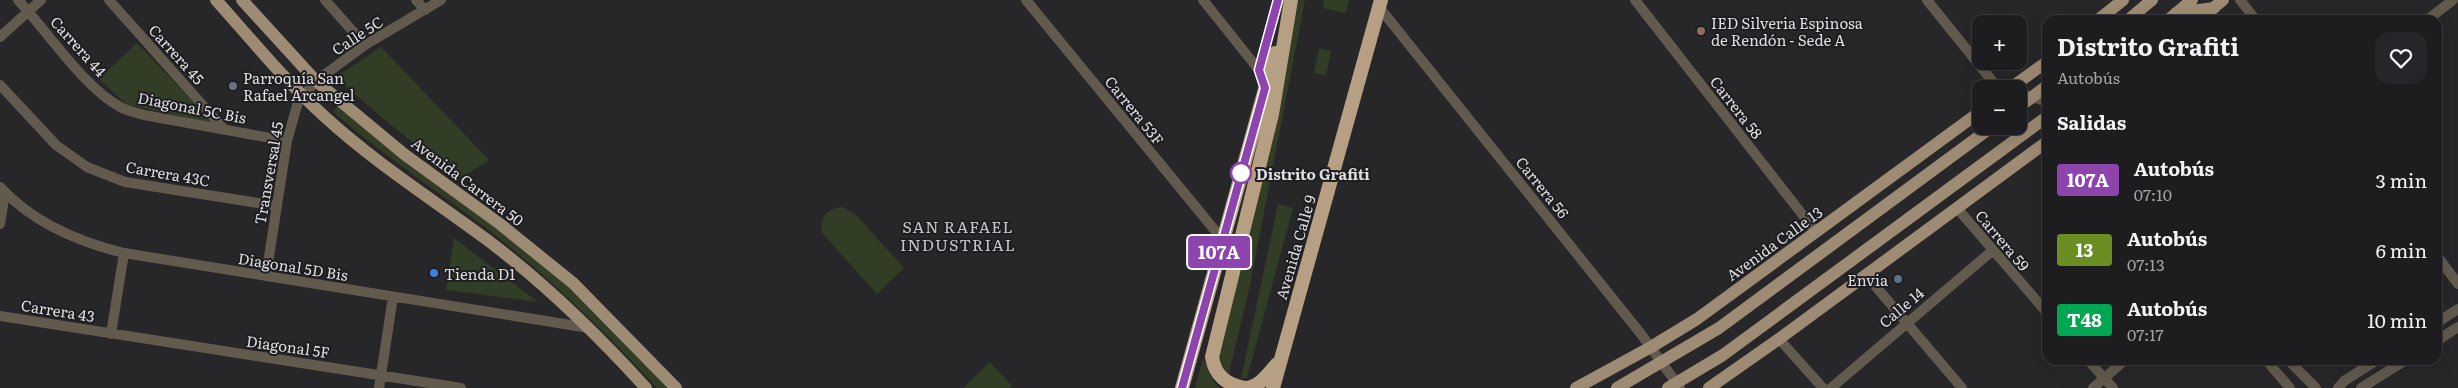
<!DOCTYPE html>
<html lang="es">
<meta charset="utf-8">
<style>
body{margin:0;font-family:Literata,serif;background:#252629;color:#f1f3f6;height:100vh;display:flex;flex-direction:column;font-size:19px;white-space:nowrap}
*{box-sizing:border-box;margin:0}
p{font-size:16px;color:#a0a2a5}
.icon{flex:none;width:28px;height:28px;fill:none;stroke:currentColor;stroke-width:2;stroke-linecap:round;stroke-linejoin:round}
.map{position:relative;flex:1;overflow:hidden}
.side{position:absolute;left:2042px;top:15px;width:400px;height:350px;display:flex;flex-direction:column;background:#1d1d20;border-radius:15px;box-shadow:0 5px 20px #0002,0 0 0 1px #3b3b3e}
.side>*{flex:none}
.badge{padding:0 10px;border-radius:4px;font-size:18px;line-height:32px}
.fabs{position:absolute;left:1972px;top:15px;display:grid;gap:10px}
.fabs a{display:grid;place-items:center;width:55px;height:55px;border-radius:10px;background:#1d1d20;box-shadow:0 5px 20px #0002,0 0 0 1px #3b3b3e;font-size:25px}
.map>.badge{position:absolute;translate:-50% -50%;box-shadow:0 0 0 2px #fff}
h2{padding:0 15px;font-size:19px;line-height:45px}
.round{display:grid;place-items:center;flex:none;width:52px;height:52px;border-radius:15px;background:#252629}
.headline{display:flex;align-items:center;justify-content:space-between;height:85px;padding:0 15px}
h1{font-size:24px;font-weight:700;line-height:38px}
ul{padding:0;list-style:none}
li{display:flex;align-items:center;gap:15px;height:70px;padding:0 15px}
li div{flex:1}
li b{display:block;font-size:19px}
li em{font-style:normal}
li .badge{min-width:55px;font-weight:700;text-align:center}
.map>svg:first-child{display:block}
.green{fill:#313d24}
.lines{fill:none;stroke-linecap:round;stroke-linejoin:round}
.minor{stroke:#635a4e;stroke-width:10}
.major{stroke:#9e8b73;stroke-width:12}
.highway{stroke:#b69f82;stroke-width:14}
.line-casing{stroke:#fff;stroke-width:11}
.line{stroke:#8e44ad;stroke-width:8}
.education-dot{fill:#8d6e63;stroke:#1e1d21;stroke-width:2}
.worship-dot{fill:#6b7280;stroke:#1e1d21;stroke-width:2}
.stop-dot{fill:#fff;stroke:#8e44ad;stroke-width:2.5}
.shop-dot{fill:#3f7fe0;stroke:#1e1d21;stroke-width:2}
.service-dot{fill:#5c6f8a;stroke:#1e1d21;stroke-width:2}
.labels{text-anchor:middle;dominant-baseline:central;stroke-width:4;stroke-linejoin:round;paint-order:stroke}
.poi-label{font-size:15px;fill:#dfdee1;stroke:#1e1d21;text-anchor:start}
.street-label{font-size:15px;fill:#dfdee1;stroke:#1e1d21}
.stop-label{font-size:15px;font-weight:bold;fill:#dfdee1;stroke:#1e1d21;text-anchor:start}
.neighbourhood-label{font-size:16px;letter-spacing:1px;fill:#c6c6ca;stroke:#1e1d21}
</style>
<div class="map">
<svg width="2458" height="388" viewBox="0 0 2458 388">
<rect width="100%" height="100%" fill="#27272a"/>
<path class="green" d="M1299,0H1305L1249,290L1228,377L1219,360V348Z
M1324,0H1349L1346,13L1323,8Z
M137,43L214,124L126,104L99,79Z
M381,47L489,160L461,178C417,147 376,114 336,77Z
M1319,48L1331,51L1326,75L1314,73Z
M337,107L544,263L588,303L669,388H657C603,329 546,274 482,225C432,188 381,153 333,112Z
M1278,204L1293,208L1247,378L1241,379Z
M843,207L857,216L904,268L877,294L823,234C818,218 827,208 843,207Z
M454,238L538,302L446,290Z
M1203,358L1212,378L1219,388H1195Z
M990,362L1012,386L1009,388H963Z"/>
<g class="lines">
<path class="minor" d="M18,0C48,32 84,88 122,108C128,111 137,113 144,115L287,141
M109,0L224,129
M325,0L365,45
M416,0L425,10
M1026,0L1222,239
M1203,0L1259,70L1265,88
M1635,0L1816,232
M1927,0L1993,82L2004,89
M2240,0L2256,20
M1379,7L1641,334L1680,388
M2427,20L2453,0
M0,37L41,0
M1259,70L1278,0
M0,85L56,145L87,167L125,182L277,206
M2019,93L2048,102
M0,187C33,223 78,242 124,253L589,328
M1957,208L2048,314
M0,224L5,193
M2438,257L2458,284
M1866,275L1962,388
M266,276L287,141L298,102L316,81L365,45L441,0
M0,316L461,388
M2438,322L2458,309
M111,334L124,253
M1779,339L1823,388
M2438,340L2458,327
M2088,360L2113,388
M2266,360L2290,388
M2288,360L2316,388
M379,388L393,297
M1831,388L1992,251
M2093,388L2125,360
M2338,388L2344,381L2377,360
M2361,388L2406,360"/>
<path class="major" d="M216,0C251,39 285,81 324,116C374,162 432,199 486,239C546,284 596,333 646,388
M242,0L316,81L404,154L500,224L573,283L676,388
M2176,13L2214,8
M2098,20L2123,0
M2128,20L2152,0
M2168,20L2192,0
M2199,20L2223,0
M2009,89L2048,61
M2019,107L2048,85
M1576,388L1651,347L1697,319L1981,111
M1617,388L1719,328L1993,126
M1668,388L1723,355L2048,116
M1709,388L1779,339L2048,141"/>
<path class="highway" d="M1182,388L1275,53
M1245,388C1226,384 1215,376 1212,357L1272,114L1291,0
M1245,388C1260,387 1268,374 1277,364
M1273,388L1381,0"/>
</g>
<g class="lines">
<defs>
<path id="line" d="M1182,388L1265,88L1259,70L1278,0"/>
</defs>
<use href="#line" class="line-casing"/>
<use href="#line" class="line"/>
</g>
<circle class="education-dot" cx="1701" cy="31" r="5"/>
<circle class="worship-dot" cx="233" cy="86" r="5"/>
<circle class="stop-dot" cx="1241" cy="173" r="10"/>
<circle class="shop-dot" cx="434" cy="273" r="5"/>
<circle class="service-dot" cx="1898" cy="279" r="5"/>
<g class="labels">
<g class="poi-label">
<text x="1711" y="22">IED Silveria Espinosa<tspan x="1711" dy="17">de Rendón - Sede A</tspan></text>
<text x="243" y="77">Parroquía San<tspan x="243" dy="17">Rafael Arcangel</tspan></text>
<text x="444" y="273">Tienda D1</text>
<text x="1888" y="279" text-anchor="end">Envia</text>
</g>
<g class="street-label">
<text transform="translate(357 35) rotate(-33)">Calle 5C</text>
<text transform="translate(79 46) rotate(48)">Carrera 44</text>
<text transform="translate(177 54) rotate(48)">Carrera 45</text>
<text transform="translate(192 107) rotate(11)">Diagonal 5C Bis</text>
<text transform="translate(1737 107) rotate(52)">Carrera 58</text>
<text transform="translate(1135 110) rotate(51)">Carrera 53F</text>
<text transform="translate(168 173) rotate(10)">Carrera 43C</text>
<text transform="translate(268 173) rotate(-80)">Transversal 45</text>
<text transform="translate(468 181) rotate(37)">Avenida Carrera 50</text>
<text transform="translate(1543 187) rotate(51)">Carrera 56</text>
<text transform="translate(2003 240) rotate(50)">Carrera 59</text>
<text transform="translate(1774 243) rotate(-36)">Avenida Calle 13</text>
<text transform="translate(1295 247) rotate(-74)">Avenida Calle 9</text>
<text transform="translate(293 266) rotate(9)">Diagonal 5D Bis</text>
<text transform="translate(1901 307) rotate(-40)">Calle 14</text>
<text transform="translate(58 310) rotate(9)">Carrera 43</text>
<text transform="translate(288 346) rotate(8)">Diagonal 5F</text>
</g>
<g class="stop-label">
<text x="1256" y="173">Distrito Grafiti</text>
</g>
<g class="neighbourhood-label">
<text x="958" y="226">SAN RAFAEL<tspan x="958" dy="18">INDUSTRIAL</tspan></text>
</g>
</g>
</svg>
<div class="fabs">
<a>+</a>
<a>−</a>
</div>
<b class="badge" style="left:1219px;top:252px;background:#8e44ad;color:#fff">107A</b>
<section class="side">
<div class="headline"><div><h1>Distrito Grafiti</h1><p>Autobús</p></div><a class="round"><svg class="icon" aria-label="heart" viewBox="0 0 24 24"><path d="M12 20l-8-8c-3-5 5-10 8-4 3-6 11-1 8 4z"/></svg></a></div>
<h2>Salidas</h2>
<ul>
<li><span class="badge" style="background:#8e44ad;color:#fff">107A</span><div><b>Autobús</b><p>07:10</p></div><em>3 min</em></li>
<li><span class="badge" style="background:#6b8e23;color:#fff">13</span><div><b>Autobús</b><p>07:13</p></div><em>6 min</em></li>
<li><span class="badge" style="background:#00a651;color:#fff">T48</span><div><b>Autobús</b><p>07:17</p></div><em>10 min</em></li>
</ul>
</section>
</div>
